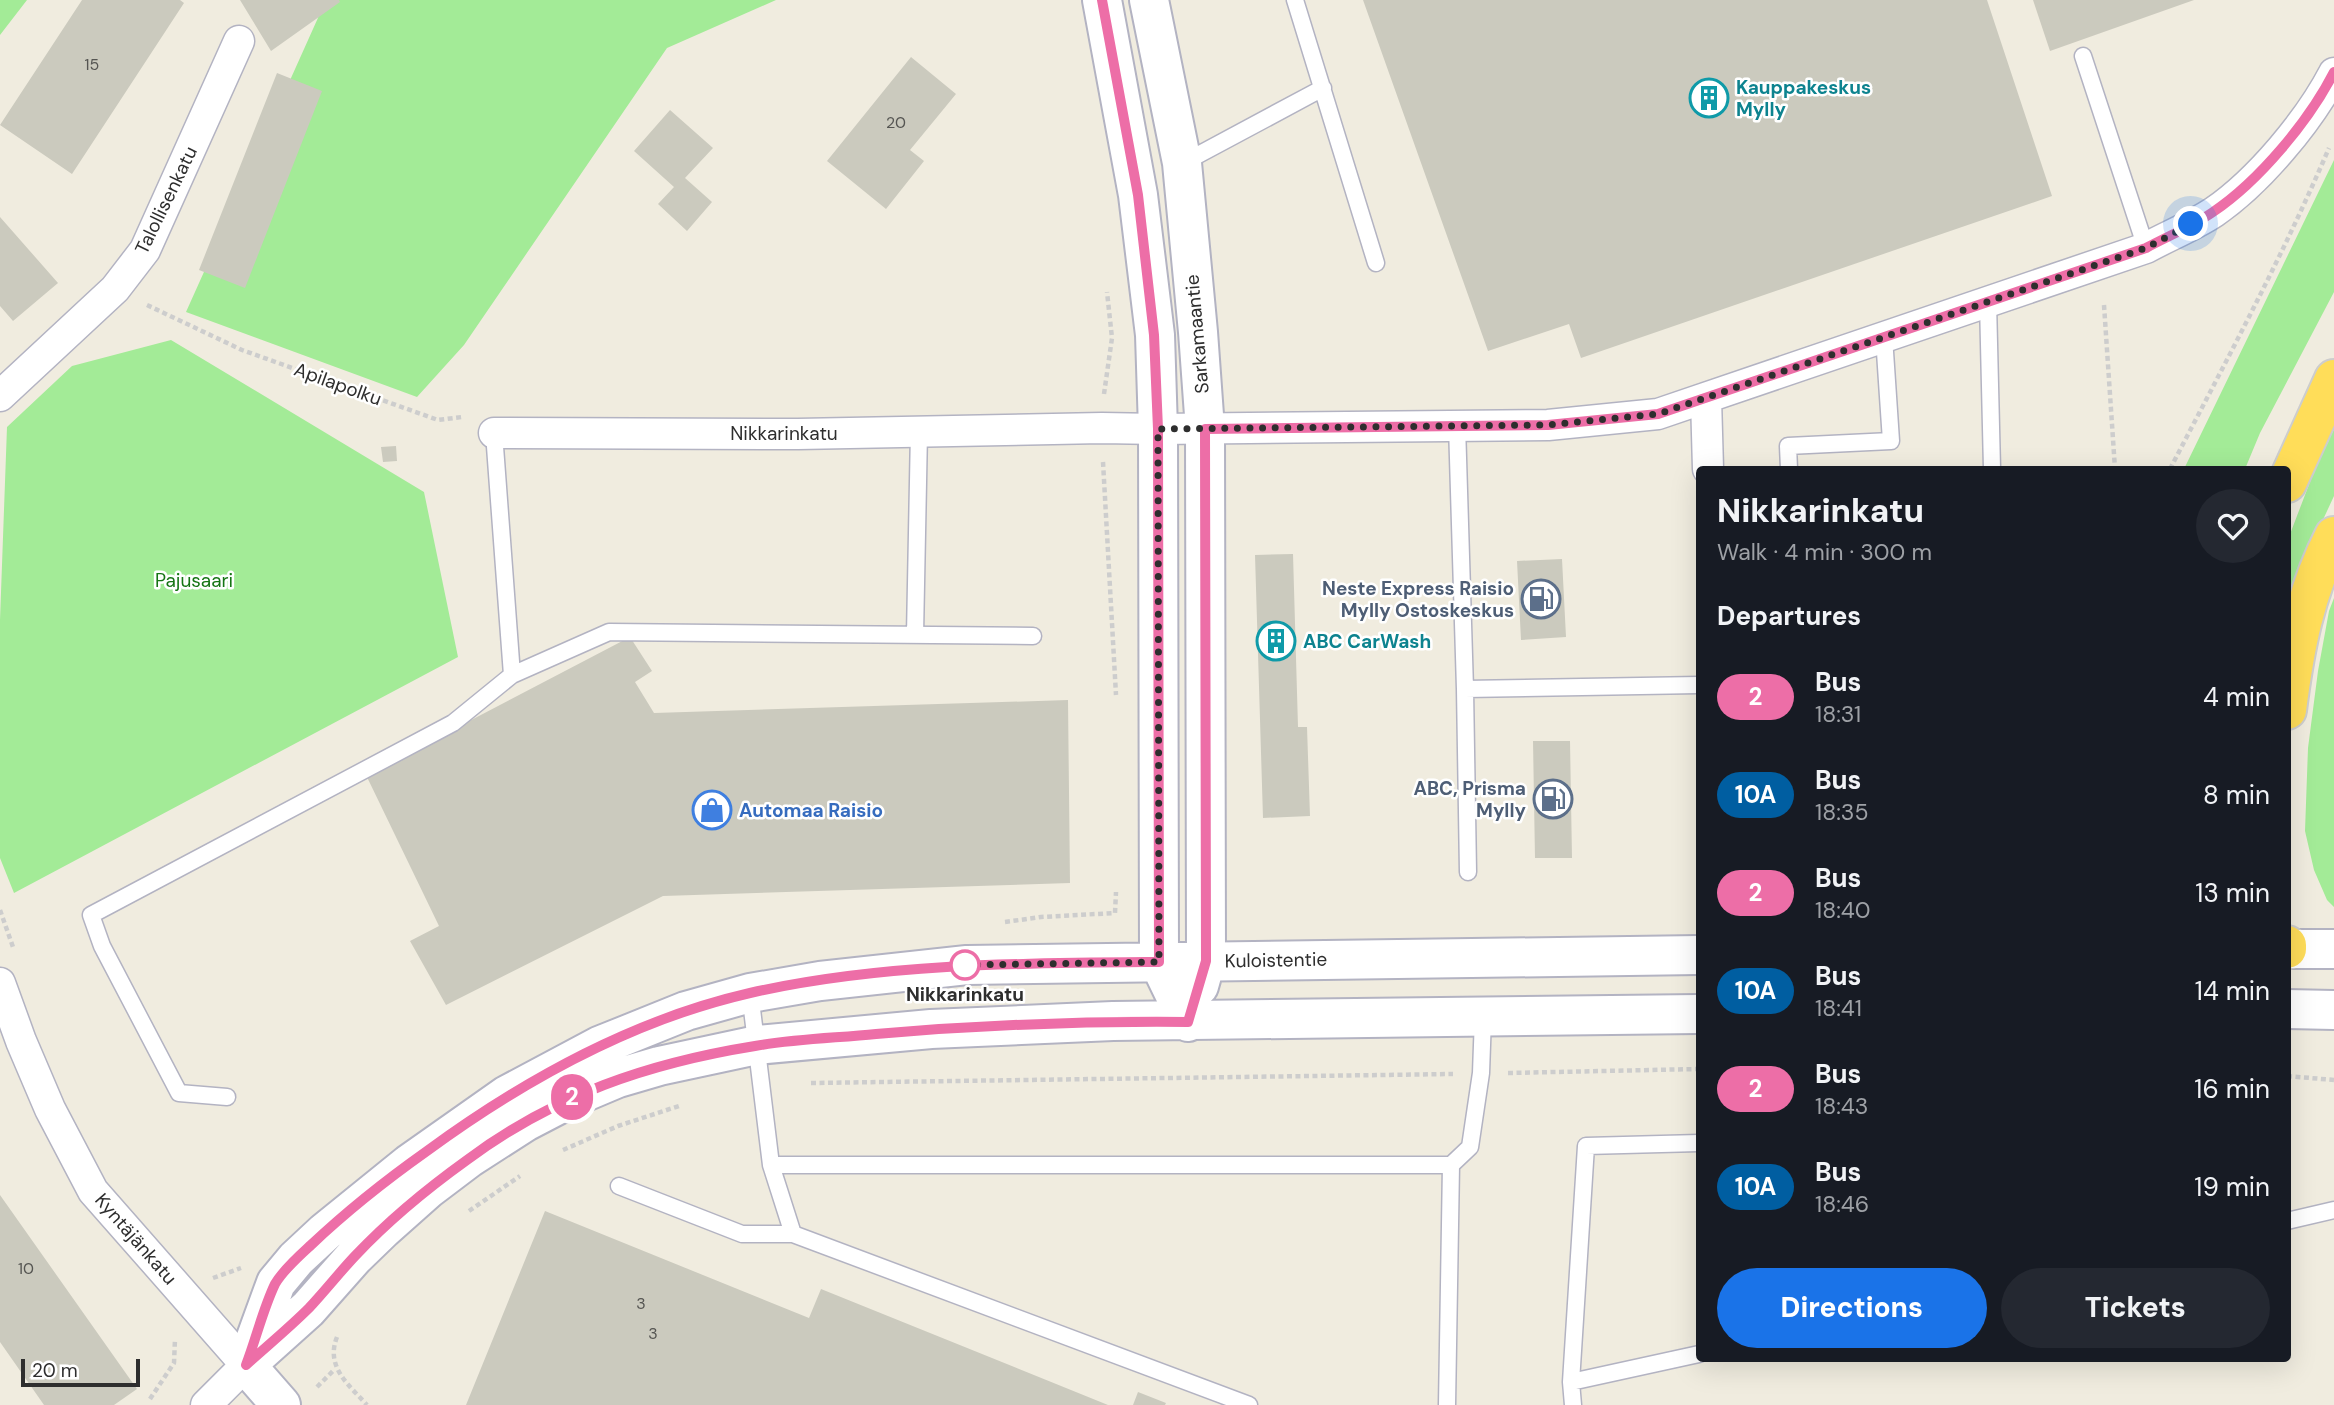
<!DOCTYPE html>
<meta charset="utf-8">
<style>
body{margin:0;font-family:"DM Sans",sans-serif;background:#242831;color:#f1f3f6;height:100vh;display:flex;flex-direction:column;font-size:26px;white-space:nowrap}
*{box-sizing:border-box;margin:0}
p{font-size:23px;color:#9ea1a6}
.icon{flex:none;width:38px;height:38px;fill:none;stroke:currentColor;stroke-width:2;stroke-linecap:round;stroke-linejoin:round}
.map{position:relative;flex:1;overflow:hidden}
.sheet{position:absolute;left:1696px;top:466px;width:595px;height:896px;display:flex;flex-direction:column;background:#171b24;border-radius:7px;box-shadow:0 7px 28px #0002}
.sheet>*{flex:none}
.badge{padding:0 14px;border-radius:23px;font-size:24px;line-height:46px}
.scale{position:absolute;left:21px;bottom:18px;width:119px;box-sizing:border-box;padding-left:7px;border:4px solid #2e2e2e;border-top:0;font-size:19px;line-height:24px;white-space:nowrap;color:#2e2e2e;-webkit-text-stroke:5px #fff;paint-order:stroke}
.you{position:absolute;width:35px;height:35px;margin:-18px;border:5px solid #fff;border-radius:50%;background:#1a73e8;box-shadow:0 0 0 10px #1a73e833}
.map>.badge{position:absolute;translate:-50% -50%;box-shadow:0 0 0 4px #fff}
h2{padding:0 21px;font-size:26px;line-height:63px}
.round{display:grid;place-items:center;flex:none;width:74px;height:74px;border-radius:37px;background:#242831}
.overview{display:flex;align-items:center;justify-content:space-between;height:119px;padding:0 21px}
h1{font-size:33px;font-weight:800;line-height:52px}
.primary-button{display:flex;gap:14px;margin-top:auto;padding:14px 21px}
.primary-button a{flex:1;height:80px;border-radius:42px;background:#1a73e8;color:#fff;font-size:28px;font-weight:800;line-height:80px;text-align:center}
.primary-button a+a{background:#242831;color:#f1f3f6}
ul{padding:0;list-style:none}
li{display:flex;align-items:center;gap:21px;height:98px;padding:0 21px}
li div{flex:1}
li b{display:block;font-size:26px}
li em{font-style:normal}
li .badge{min-width:77px;font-weight:700;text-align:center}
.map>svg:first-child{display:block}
.green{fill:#a3eb97}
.building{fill:#cbcabe}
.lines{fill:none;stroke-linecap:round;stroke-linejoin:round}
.service-casing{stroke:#b3b3c2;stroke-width:19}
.minor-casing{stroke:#b3b3c2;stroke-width:33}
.tertiary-casing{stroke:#b3b3c2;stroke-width:42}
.trunk-casing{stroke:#cdcdcd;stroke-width:42}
.path{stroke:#cdcdcd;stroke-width:4.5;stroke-dasharray:5 3.5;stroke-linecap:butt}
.service{stroke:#fff;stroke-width:16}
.minor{stroke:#fff;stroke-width:30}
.tertiary{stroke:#fff;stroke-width:38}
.trunk{stroke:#ffdd59;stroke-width:38}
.line-casing{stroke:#fff;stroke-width:16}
.line{stroke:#ed6ea7;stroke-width:10}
.walk{stroke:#2e2e2e;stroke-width:7;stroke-dasharray:0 12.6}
.stop-dot{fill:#fff;stroke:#ed6ea7;stroke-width:3.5}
.labels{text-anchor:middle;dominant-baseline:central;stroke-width:5;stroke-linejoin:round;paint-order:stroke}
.number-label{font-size:16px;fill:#555552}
.culture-label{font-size:19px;font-weight:bold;fill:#0d838f;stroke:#fff;text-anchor:start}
.street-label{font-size:19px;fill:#2e2e2e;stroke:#fff}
.park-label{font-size:19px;fill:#157514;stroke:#fff}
.service-label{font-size:19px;font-weight:bold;fill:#4e5e75;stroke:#fff;text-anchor:end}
.shop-label{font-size:19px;font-weight:bold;fill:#366cbe;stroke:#fff;text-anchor:start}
.stop-label{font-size:19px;font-weight:bold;fill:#2e2e2e;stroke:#fff}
</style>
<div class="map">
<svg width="2334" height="1405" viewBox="0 0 2334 1405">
<rect width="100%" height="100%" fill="#f0ecdf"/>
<path class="green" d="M0,0H27L0,35Z
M326,0H776L667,48L464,345L417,397L186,312Z
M2334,160V292L2260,433L2245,469H2184Z
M171,340L424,492L458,657L14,893L0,858V620L7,427L72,366Z
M2334,429V496L2308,552L2287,605V542L2313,474Z
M2334,598V907L2327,900L2314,870L2305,831L2308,748L2318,671L2329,611Z"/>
<path class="building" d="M82,0H180L184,3L72,174L0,125Z
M240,0H339L340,2L271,51Z
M1363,0H1987L2052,196L1581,358L1569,324L1488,351Z
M2033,0H2194L2050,51Z
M911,57L956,94L910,150L924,161L886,209L827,161Z
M277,73L322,91L245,288L199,270Z
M670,110L713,148L685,178L712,202L687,231L658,204L674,187L634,151Z
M0,217L58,283L13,321L0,306Z
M396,446L397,461L383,462L381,447Z
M1293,554L1298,727H1307L1310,816L1263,818L1255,555Z
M1562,559L1566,637L1521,640L1517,561Z
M630,637L652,671L635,682L654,713L1068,700L1070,883L663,896L446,1005L410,941L439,926L366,775Z
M1533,741H1570L1572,858H1535Z
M0,1195L137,1389L114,1405H44L0,1342Z
M545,1211L809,1318L821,1289L1108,1405H466Z
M1138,1392L1166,1403L1165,1405H1133Z"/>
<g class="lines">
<defs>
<path id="service" d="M1295,0L1376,263
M2083,56L2146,248
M1183,163L1323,88
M1988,302L1992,469
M1457,425L1465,689L1468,872
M494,433L512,675
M1789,469L1788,446L1891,441L1884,337
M915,635L919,431
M1465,689L1699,685
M750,993L771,1165L793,1234
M227,1097L179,1093L102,946L91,915L453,723L512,675L609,632L1033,636
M771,1165H1451L1470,1147L1481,1073L1483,1017
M619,1186L742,1234H793L1249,1405
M2287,1221L2334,1210
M1571,1382L1586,1146L1699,1143
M1447,1405L1451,1165
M1573,1405L1571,1382L1699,1354"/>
<path id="minor" d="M0,396L115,289L145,250L239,41
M1706,398L1708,469
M494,433L798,434L1102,428L1158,429L1548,425L1658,414L2146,248C2168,236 2193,226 2214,212C2259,181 2309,121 2334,73
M0,983L21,1041L50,1109L93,1191L246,1365L206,1405"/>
<path id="tertiary" d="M1102,0L1138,195L1155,335L1158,429L1159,962L1188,1022
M1149,0L1182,163L1198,332L1205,429L1206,961L1199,986
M2287,949H2334
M2287,1009L2334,1010
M250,1361L308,1309L354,1257L383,1229L428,1189L469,1158L525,1122L573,1097L618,1078L659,1066L757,1045L931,1029L1113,1021L1699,1014
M246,1365L276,1283L296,1259L325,1232L409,1164L507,1095L599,1046L686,1011L750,993L820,981L967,965L1699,955
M246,1365L281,1405"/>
<path id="trunk" d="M2287,483L2334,379
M2287,710C2295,647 2305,593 2334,536
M2287,945V949"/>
</defs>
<use href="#service" class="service-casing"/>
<use href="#minor" class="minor-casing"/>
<use href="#tertiary" class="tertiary-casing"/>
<use href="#trunk" class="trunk-casing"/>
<path class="path" d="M147,305L242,350L438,420L462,417
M2104,305L2115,469
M1104,394L1112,338L1107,292
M1103,462L1116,695
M2170,469C2225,363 2282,258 2329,148
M0,910L14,950
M1005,922L1041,917L1115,913L1116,892
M1508,1073L1699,1069
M2287,1076L2334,1080
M811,1083L1453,1074
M563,1150L618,1126L682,1105
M469,1211L520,1176
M213,1278L241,1268
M337,1337C325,1367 349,1385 367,1405
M317,1387L335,1369
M150,1399L174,1363L175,1339"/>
<use href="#service" class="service"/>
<use href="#minor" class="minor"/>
<use href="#tertiary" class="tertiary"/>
<use href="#trunk" class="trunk"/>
</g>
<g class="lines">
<defs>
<path id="line" d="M1102,0L1138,195L1154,335L1158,429L1159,962C1025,963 882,963 750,993C632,1020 524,1080 427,1151C386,1180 347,1211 311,1245C299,1256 283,1270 275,1284C263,1309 256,1339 246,1365C267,1346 289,1328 309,1308C325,1291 339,1273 355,1256C388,1221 428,1188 467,1160C554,1095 649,1063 755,1046C795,1039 836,1038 876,1034C980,1025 1084,1021 1188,1022L1206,961L1205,429L1548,425L1658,414L2146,248C2168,236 2193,226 2213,212C2259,181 2309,121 2334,72"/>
</defs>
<use href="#line" class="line-casing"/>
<use href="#line" class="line"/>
<path class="walk" d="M965,965L1159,962L1158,429L1548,425L1658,414L2146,248L2191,224"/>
</g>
<defs>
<symbol id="building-ring" viewBox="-11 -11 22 22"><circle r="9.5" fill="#fff" stroke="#0f9aa8" stroke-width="1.5"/><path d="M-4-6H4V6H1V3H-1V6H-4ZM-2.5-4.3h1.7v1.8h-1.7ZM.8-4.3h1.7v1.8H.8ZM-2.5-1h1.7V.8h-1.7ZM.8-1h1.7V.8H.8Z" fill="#0f9aa8"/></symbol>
<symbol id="fuel-ring" viewBox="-11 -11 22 22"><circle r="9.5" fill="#fff" stroke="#5c6f8a" stroke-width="1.5"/><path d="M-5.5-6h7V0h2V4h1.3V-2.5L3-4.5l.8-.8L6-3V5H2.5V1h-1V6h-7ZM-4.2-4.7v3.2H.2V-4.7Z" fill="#5c6f8a"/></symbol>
<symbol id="shop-ring" viewBox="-11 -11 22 22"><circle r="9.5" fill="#fff" stroke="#3f7fe0" stroke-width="1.5"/><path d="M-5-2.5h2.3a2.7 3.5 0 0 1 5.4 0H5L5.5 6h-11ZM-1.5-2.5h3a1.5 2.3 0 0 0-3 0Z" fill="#3f7fe0"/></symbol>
</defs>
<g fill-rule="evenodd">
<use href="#building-ring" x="1687" y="76" width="44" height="44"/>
<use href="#fuel-ring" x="1519" y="577" width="44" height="44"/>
<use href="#building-ring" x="1254" y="619" width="44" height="44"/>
<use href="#fuel-ring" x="1531" y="777" width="44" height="44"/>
<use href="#shop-ring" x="690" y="788" width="44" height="44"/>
</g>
<circle class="stop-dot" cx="965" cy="965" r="14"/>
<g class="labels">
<g class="number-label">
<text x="92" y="64">15</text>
<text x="896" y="122">20</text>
<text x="26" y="1268">10</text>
<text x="641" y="1303">3</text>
<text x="653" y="1333">3</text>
</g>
<g class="culture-label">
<text x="1736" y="87">Kauppakeskus<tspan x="1736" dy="22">Mylly</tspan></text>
<text x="1303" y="641">ABC CarWash</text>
</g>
<g class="street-label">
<text transform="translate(166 200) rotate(-64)">Talollisenkatu</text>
<text transform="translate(1197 334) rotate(-95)">Sarkamaantie</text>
<text transform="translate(338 384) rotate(20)">Apilapolku</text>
<text x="784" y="433">Nikkarinkatu</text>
<text transform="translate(1276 960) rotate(-1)">Kuloistentie</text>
<text transform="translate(136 1239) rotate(49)">Kyntäjänkatu</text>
</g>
<g class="park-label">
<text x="194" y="580">Pajusaari</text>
</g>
<g class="service-label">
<text x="1514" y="588">Neste Express Raisio<tspan x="1514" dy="22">Mylly Ostoskeskus</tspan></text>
<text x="1526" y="788">ABC, Prisma<tspan x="1526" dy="22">Mylly</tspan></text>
</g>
<g class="shop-label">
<text x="739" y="810">Automaa Raisio</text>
</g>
<g class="stop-label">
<text x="965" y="994">Nikkarinkatu</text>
</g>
</g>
</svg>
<div class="scale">20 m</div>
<div class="you" style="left:2191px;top:224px"></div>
<b class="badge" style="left:572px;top:1097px;background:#ed6ea7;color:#fff">2</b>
<section class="sheet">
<div class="overview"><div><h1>Nikkarinkatu</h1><p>Walk · 4 min · 300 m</p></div><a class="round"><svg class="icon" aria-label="heart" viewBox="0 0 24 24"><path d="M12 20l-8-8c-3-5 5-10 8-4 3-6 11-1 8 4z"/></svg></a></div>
<h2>Departures</h2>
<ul>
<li><span class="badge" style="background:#ed6ea7;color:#fff">2</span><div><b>Bus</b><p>18:31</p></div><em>4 min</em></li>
<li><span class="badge" style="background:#005ea1;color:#fff">10A</span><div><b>Bus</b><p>18:35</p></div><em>8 min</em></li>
<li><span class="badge" style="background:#ed6ea7;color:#fff">2</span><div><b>Bus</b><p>18:40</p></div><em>13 min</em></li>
<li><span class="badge" style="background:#005ea1;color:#fff">10A</span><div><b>Bus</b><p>18:41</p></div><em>14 min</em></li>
<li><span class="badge" style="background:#ed6ea7;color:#fff">2</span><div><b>Bus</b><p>18:43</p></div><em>16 min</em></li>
<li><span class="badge" style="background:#005ea1;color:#fff">10A</span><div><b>Bus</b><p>18:46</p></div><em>19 min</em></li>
</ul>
<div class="primary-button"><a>Directions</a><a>Tickets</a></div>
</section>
</div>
